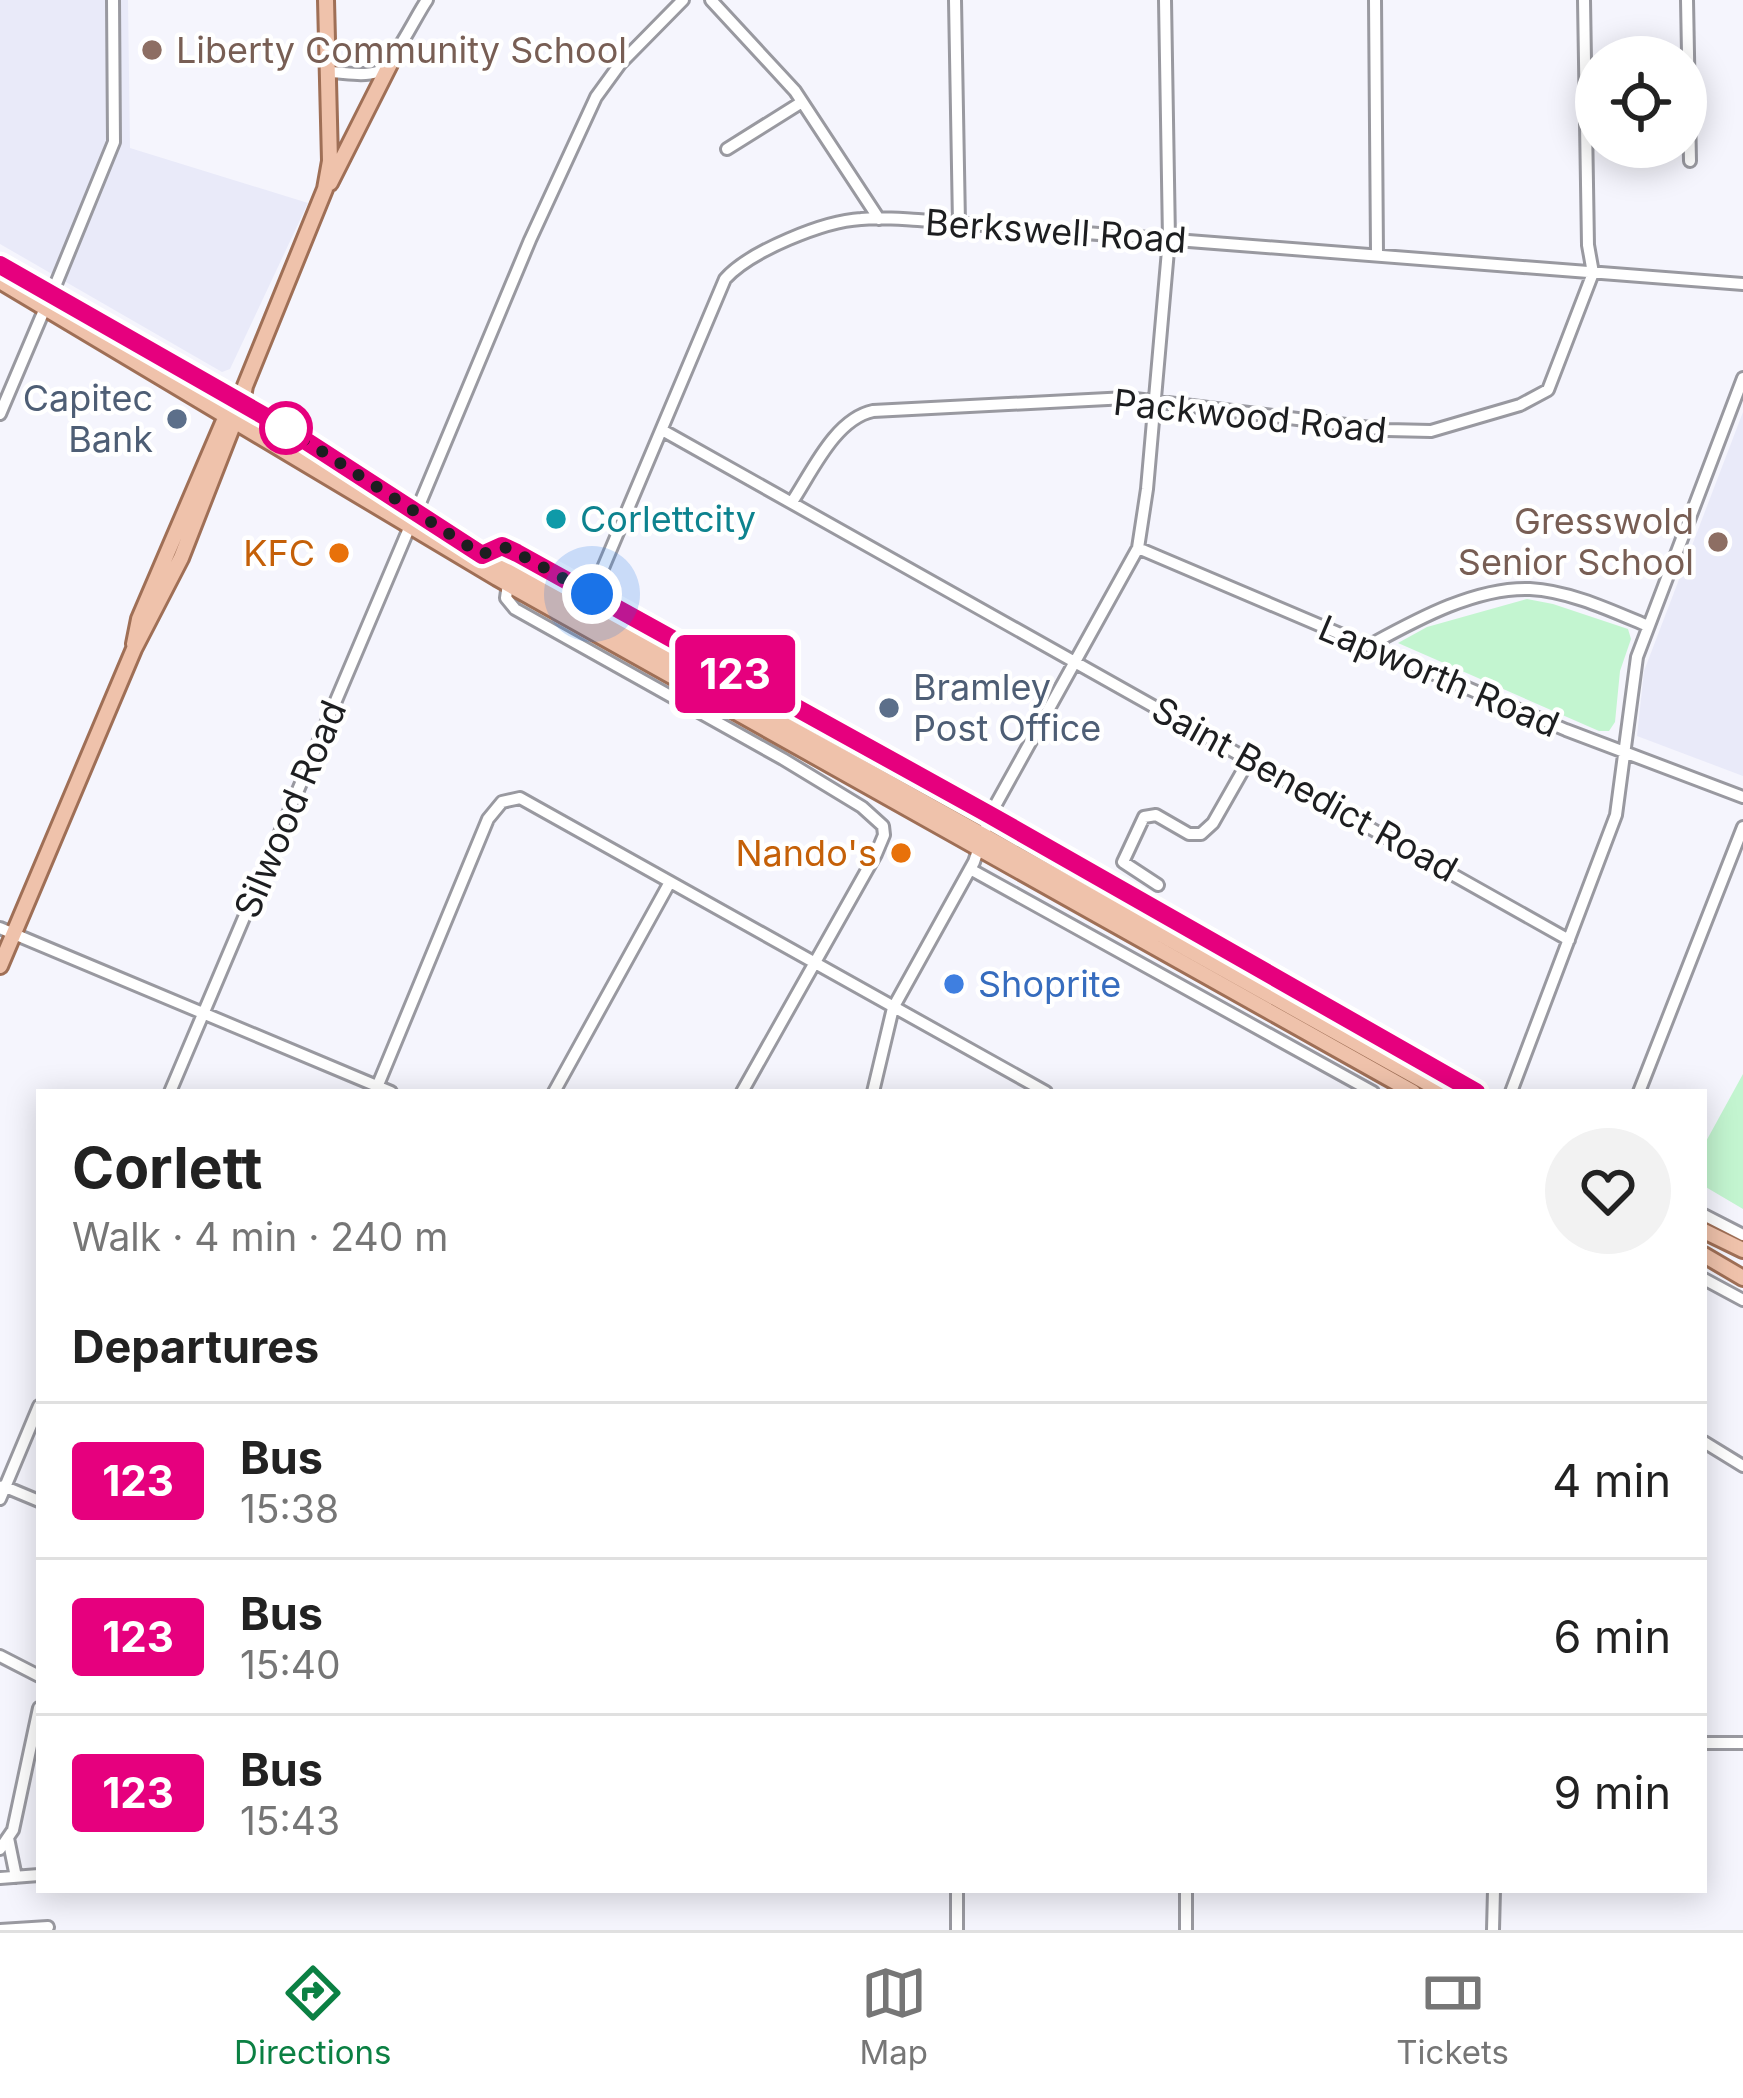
<!DOCTYPE html>
<meta charset="utf-8">
<style>
body{margin:0;font-family:Inter,sans-serif;background:#f2f2f2;color:#222;height:100vh;display:flex;flex-direction:column;font-size:45px;white-space:nowrap}
*{box-sizing:border-box;margin:0}
p{font-size:39px;color:#767676}
.icon{flex:none;width:66px;height:66px;fill:none;stroke:currentColor;stroke-width:2;stroke-linecap:round;stroke-linejoin:round}
.map{position:relative;flex:1;overflow:hidden}
.drawer{position:absolute;left:36px;top:1089px;width:1671px;height:804px;display:flex;flex-direction:column;background:#fff;border-radius:0px;box-shadow:0 6px 30px #0003}
.drawer>*{flex:none}
.badge{padding:0 24px;border-radius:9px;font-size:42px;line-height:78px}
.tools{position:absolute;left:1575px;top:36px;display:grid;gap:24px}
.tools a{display:grid;place-items:center;width:132px;height:132px;border-radius:50%;background:#fff;box-shadow:0 6px 30px #0003;font-size:60px}
.you{position:absolute;width:60px;height:60px;margin:-30px;border:9px solid #fff;border-radius:50%;background:#1a73e8;box-shadow:0 0 0 18px #1a73e833}
.map>.badge{position:absolute;translate:-50% -50%;box-shadow:0 0 0 6px #fff}
h2{padding:0 36px;font-size:45px;line-height:108px}
.round{display:grid;place-items:center;flex:none;width:126px;height:126px;border-radius:63px;background:#f2f2f2}
.overview{display:flex;align-items:center;justify-content:space-between;height:204px;padding:0 36px}
h1{font-size:57px;font-weight:700;line-height:90px}
ul{padding:0;list-style:none}
li{display:flex;align-items:center;gap:36px;height:156px;padding:0 36px;border-top:3px solid #e0e0e0}
li div{flex:1}
li b{display:block;font-size:45px}
li em{font-style:normal}
li .badge{min-width:132px;font-weight:700;text-align:center}
.dock{display:flex;justify-content:space-around;align-items:center;height:168px;border-top:3px solid #e0e0e0;background:#fff;font-size:33px;color:#767676}
.dock a{display:grid;justify-items:center;gap:6px}
.dock .active{color:#0b8043}
.map>svg:first-child{display:block}
.built{fill:#e9eaf9}
.green{fill:#c3f5d0}
.lines{fill:none;stroke-linecap:round;stroke-linejoin:round}
.minor-casing{stroke:#9999a0;stroke-width:16}
.major-casing{stroke:#9f6f56;stroke-width:20}
.minor{stroke:#fff;stroke-width:10}
.major{stroke:#efc2ab;stroke-width:14}
.line-casing{stroke:#fff;stroke-width:27}
.line{stroke:#e6007e;stroke-width:18}
.walk{stroke:#1d1e20;stroke-width:12;stroke-dasharray:0 21.6}
.education-dot{fill:#8d6e63;stroke:#fff;stroke-width:4.5}
.service-dot{fill:#5c6f8a;stroke:#fff;stroke-width:4.5}
.stop-dot{fill:#fff;stroke:#e6007e;stroke-width:6}
.culture-dot{fill:#0f9aa8;stroke:#fff;stroke-width:4.5}
.food-dot{fill:#e8710a;stroke:#fff;stroke-width:4.5}
.shop-dot{fill:#3f7fe0;stroke:#fff;stroke-width:4.5}
.labels{text-anchor:middle;dominant-baseline:central;stroke-width:9;stroke-linejoin:round;paint-order:stroke}
.education-label{font-size:36px;fill:#785e54;stroke:#fff;text-anchor:start}
.street-label{font-size:36px;fill:#1d1e20;stroke:#fff}
.service-label{font-size:36px;fill:#4e5e75;stroke:#fff;text-anchor:end}
.culture-label{font-size:36px;fill:#0d838f;stroke:#fff;text-anchor:start}
.food-label{font-size:36px;fill:#c56008;stroke:#fff;text-anchor:end}
.shop-label{font-size:36px;fill:#366cbe;stroke:#fff;text-anchor:start}
</style>
<div class="map">
<svg width="1743" height="1930" viewBox="0 0 1743 1930">
<rect width="100%" height="100%" fill="#f5f5fd"/>
<path class="built" d="M0,0H128L130,148L308,203L230,369L222,372L0,244Z
M1743,412V776L1637,736L1644,671Z"/>
<path class="green" d="M1527,599L1553,604L1628,629L1631,639L1620,671L1615,722L1609,731H1599L1398,643L1427,627Z
M1743,1074V1209L1704,1186V1145Z"/>
<g class="lines">
<defs>
<path id="minor" d="M711,0L795,91L879,219
M955,0L959,223
M1375,0L1377,253
M1687,0L1690,161
M327,72C343,72 362,77 377,72C393,66 415,17 427,0
M727,149L802,102
M51,296L114,142L113,0
M0,414L45,308
M662,430L1569,940
M792,502C812,472 835,419 873,411L1127,398L1387,430L1431,431L1520,405L1548,390L1593,273L1588,245L1584,0
M415,515L530,240L596,97L620,64L683,0
M1138,548L1566,730L1743,797
M482,555L497,546L517,553L990,815L1476,1092
M508,584L506,598L515,609L783,759L862,807L883,826L884,835L876,854L742,1092
M592,594L725,279C750,251 824,221 861,219C880,217 899,219 918,220L1743,284
M1370,645C1416,620 1475,587 1530,589C1570,591 1612,611 1648,626
M970,869L1373,1092
M1158,885L1123,862L1144,817L1156,815L1189,834H1201L1213,823L1250,758
M0,928L391,1092
M170,1092L410,526
M375,1092L488,819L502,802L520,798L1046,1092
M554,1092L670,882
M873,1092L893,1008L974,862L990,815L1138,548L1147,489L1169,239L1165,0
M1511,1092L1616,815L1637,657L1743,378
M1639,1092L1743,827
M1704,1215L1743,1235
M1704,1279L1743,1300
M1704,1442L1743,1466
M3,1486L39,1501
M0,1499L39,1406
M0,1656L39,1676
M1704,1743H1743
M8,1838L16,1877
M0,1849L13,1830L39,1708
M0,1878L39,1875
M1186,1890V1930
M0,1930L48,1927
M957,1930V1890
M1493,1930L1494,1890"/>
<path id="major" d="M330,183L390,64
M0,265L289,430L482,555L1443,1092
M0,281L497,578L1413,1092
M134,644L139,619L229,409
M0,966L134,649L181,558L242,402L245,386L325,189L330,161L326,0
M1704,1231L1743,1250
M1704,1255L1743,1278"/>
</defs>
<use href="#minor" class="minor-casing"/>
<use href="#major" class="major-casing"/>
<use href="#minor" class="minor"/>
<use href="#major" class="major"/>
</g>
<g class="lines">
<defs>
<path id="line" d="M0,265L289,430L482,555L502,546L517,553L990,815L1476,1092"/>
</defs>
<use href="#line" class="line-casing"/>
<use href="#line" class="line"/>
<path class="walk" d="M286,428L482,555L497,547L508,548L592,594"/>
</g>
<g class="education-dot">
<circle cx="152" cy="50" r="12"/>
<circle cx="1718" cy="542" r="12"/>
</g>
<g class="service-dot">
<circle cx="177" cy="419" r="12"/>
<circle cx="889" cy="708" r="12"/>
</g>
<circle class="stop-dot" cx="286" cy="428" r="24"/>
<circle class="culture-dot" cx="556" cy="519" r="12"/>
<g class="food-dot">
<circle cx="339" cy="553" r="12"/>
<circle cx="901" cy="853" r="12"/>
</g>
<circle class="shop-dot" cx="954" cy="984" r="12"/>
<g class="labels">
<g class="education-label">
<text x="176" y="50">Liberty Community School</text>
<text x="1694" y="521" text-anchor="end">Gresswold<tspan x="1694" dy="41">Senior School</tspan></text>
</g>
<g class="street-label">
<text transform="translate(1056 231) rotate(4)">Berkswell Road</text>
<text transform="translate(1250 416) rotate(6)">Packwood Road</text>
<text transform="translate(1439 676) rotate(23)">Lapworth Road</text>
<text transform="translate(1305 789) rotate(29)">Saint Benedict Road</text>
<text transform="translate(290 809) rotate(-67)">Silwood Road</text>
</g>
<g class="service-label">
<text x="153" y="398">Capitec<tspan x="153" dy="41">Bank</tspan></text>
<text x="913" y="687" text-anchor="start">Bramley<tspan x="913" dy="41">Post Office</tspan></text>
</g>
<g class="culture-label">
<text x="580" y="519">Corlettcity</text>
</g>
<g class="food-label">
<text x="315" y="553">KFC</text>
<text x="877" y="853">Nando's</text>
</g>
<g class="shop-label">
<text x="978" y="984">Shoprite</text>
</g>
</g>
</svg>
<div class="tools">
<a><svg class="icon" aria-label="locate" viewBox="0 0 24 24"><circle cx="12" cy="12" r="6"/><path d="M12 2v4M12 18v4M2 12h4M18 12h4"/></svg></a>
</div>
<div class="you" style="left:592px;top:594px"></div>
<b class="badge" style="left:735px;top:674px;background:#e6007e;color:#fff">123</b>
<section class="drawer">
<div class="overview"><div><h1>Corlett</h1><p>Walk · 4 min · 240 m</p></div><a class="round"><svg class="icon" aria-label="heart" viewBox="0 0 24 24"><path d="M12 20l-8-8c-3-5 5-10 8-4 3-6 11-1 8 4z"/></svg></a></div>
<h2>Departures</h2>
<ul>
<li><span class="badge" style="background:#e6007e;color:#fff">123</span><div><b>Bus</b><p>15:38</p></div><em>4 min</em></li>
<li><span class="badge" style="background:#e6007e;color:#fff">123</span><div><b>Bus</b><p>15:40</p></div><em>6 min</em></li>
<li><span class="badge" style="background:#e6007e;color:#fff">123</span><div><b>Bus</b><p>15:43</p></div><em>9 min</em></li>
</ul>
</section>
</div>
<nav class="dock">
<a class="active"><svg class="icon" aria-label="directions" viewBox="0 0 24 24"><path d="M12 3l9 9-9 9-9-9zM9 14v-3h6M13 9l2 2-2 2"/></svg>Directions</a>
<a><svg class="icon" aria-label="map" viewBox="0 0 24 24"><path d="M3 6l6-2 6 2 6-2v14l-6 2-6-2-6 2zM9 4v14M15 6v14"/></svg>Map</a>
<a><svg class="icon" aria-label="tickets" viewBox="0 0 24 24"><path d="M3 7h18v10H3zM15 7v10"/></svg>Tickets</a>
</nav>
